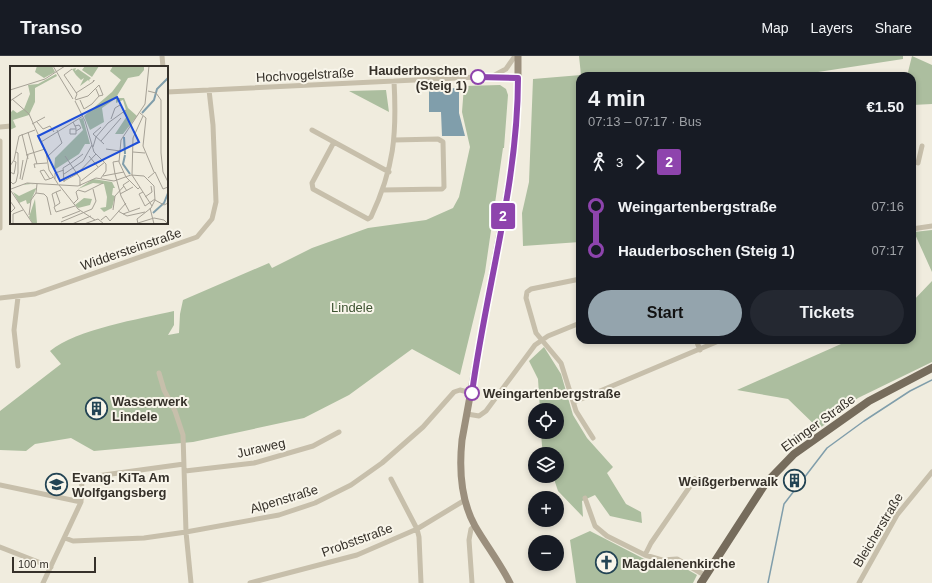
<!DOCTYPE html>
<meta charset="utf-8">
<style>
body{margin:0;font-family:Arial,sans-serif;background:#242831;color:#f1f3f6;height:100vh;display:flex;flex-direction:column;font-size:15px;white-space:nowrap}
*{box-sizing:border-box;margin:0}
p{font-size:13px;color:#9ea1a6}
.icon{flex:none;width:22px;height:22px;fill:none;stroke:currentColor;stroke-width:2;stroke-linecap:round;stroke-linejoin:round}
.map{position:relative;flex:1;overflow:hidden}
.sheet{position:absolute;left:576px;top:16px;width:340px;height:272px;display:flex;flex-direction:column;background:#171b24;border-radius:12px;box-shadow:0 2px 6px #0003}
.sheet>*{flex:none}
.badge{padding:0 8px;border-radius:3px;font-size:14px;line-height:26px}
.tools{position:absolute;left:528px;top:347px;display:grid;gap:8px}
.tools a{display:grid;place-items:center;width:36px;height:36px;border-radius:50%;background:#171b24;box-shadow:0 2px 6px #0003;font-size:20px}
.scale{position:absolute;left:12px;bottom:10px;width:84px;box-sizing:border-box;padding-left:4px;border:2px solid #36312a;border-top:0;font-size:11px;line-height:14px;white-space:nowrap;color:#36312a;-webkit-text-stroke:3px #f8f5ea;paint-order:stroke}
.map>.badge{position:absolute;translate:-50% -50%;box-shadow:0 0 0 2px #fff}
.legs{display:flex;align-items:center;gap:6px;height:44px;padding:0 12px;font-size:13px}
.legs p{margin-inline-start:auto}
.head{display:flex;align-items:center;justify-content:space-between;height:68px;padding:0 12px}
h1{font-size:22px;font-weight:700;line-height:30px}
.action{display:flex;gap:8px;margin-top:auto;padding:8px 12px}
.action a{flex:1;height:46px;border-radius:24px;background:#94a4ad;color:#111;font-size:16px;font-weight:700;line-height:46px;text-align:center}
.action a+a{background:#242831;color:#f1f3f6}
ul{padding:0 12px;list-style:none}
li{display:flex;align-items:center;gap:14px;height:44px;font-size:15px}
li i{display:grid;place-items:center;width:6px;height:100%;margin:0 5px;background:currentColor}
li i::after{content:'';width:10px;height:10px;margin:-5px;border:3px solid;border-radius:50%;background:#171b24}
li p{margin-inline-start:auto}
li:first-child i{background:linear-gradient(#0000 50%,currentColor 0)}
li:last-child i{background:linear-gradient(currentColor 50%,#0000 0)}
header{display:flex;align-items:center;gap:24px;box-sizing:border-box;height:56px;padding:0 20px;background:#171b24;border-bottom:1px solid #363941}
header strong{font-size:19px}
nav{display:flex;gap:22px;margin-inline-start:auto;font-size:14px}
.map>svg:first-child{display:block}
.green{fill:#acbe9f}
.water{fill:#809eab}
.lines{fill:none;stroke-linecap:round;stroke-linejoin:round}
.stream{stroke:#809eab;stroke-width:1.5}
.street{stroke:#c7bfab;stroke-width:5}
.secondary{stroke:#9b8f7d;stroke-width:7}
.primary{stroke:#766c5c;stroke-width:8}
.line-1-casing{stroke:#fff;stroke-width:9}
.line-1{stroke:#8e44ad;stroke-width:6}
.stop-1-dot{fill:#fff;stroke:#8e44ad;stroke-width:2}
.labels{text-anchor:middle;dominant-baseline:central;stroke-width:4;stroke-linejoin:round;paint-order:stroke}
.stop-label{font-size:13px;font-weight:bold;fill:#36312a;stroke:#f8f5ea;text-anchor:end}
.street-label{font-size:13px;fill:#36312a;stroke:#f8f5ea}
.park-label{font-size:13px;fill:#3c5230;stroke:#f8f5ea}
.poi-label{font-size:13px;font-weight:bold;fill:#36312a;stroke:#f8f5ea;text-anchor:start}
.inset-river{fill:none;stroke:#809eab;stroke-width:2}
.inset-road{fill:none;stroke:#a6a196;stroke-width:1}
.view{fill:#1d4ed8;fill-opacity:0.15;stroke:#1d4ed8;stroke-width:2}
.inset-edge{fill:none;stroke:#36312a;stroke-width:2}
</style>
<header>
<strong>Transo</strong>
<nav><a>Map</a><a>Layers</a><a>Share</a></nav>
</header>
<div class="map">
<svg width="932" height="527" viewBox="0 0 932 527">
<rect width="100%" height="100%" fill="#f0ecde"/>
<path class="green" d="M579,0H903V3L792,20H580V186L523,190L522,157L529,126L533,23L581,19Z
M912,0L932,9V48L912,49V20H907Z
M500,29L506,33L508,39L504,92H503L485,216L460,319L412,293L349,339L304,362L193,386L94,395L71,382L35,388L26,395L0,394V355L61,308L50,295C77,273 140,263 174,255V269L168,279L179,277L180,258L183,244L269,207L272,212L312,192L368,172L426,164L453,152L459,141L470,91L462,56L464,30Z
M386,34L389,56L349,35Z
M932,174V216L914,176Z
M932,225V306L858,342L819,373L788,343L737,334L850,284H912V246Z
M544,291L561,318L573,359L587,382L613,411L607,417L626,448L641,456L642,467L610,460L595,439L582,445L583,461L558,435L553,420H557V398H545L542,390L541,376H557V354H540L538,323L529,305Z
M590,475L652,507H676L697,519L693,527H576L570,484Z"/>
<path class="water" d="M459,32V57L465,80H442L441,56H429V33Z"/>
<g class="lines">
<path class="stream" d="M768,527L784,448L827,392L864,365L910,335L932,324"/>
<path class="street" d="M162,0L163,11
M493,20L506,13L515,0
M167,36L498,20L518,22
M0,71L11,70
M312,74L334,86
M0,85V172
M912,105L918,107L922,90
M389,116L334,86L312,127L313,133L368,163L371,161C394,112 397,79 394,25
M383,134L442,133L444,131L443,86L438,83L394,84
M912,173L932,170
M580,223L531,233L527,236L526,242L536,277L561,307L576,355L593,382
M0,242L35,238L197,181L212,163L216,146L213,69L209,34
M696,284L700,294
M18,310L14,274L18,241
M159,317L164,334L175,355L183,379L186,476L191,527
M574,346L721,284
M467,358L479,360L486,355L535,289L548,280L580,267
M185,415L254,407L313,390L339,376
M391,423L417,473L419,481L421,527
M0,429L81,446
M585,442L595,470L607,480L645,499L662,504L677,503L706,520
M65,482L73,485L144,482L186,476L279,459L315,447L351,429L382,407L423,371L454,336L460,334L472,337
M0,491L51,511
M645,499L651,487L695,423
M43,527L81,446L82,422L184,408
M250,527L357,499L417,473L465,444
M472,527L469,484L471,473L475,470
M859,527L897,459L932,416"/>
<path class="secondary" d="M510,527C500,507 486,489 475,470C460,443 459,413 462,384L511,116L518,46V0"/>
<path class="primary" d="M701,527L765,428L794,398L869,345L932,312"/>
</g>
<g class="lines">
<defs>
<path id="line-1" d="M472,337C486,232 518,128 518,22L478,21"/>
</defs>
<use href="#line-1" class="line-1-casing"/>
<use href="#line-1" class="line-1"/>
</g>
<defs>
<symbol id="building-ring" viewBox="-11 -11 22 22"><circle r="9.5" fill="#f8f5ea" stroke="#234454" stroke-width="1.5"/><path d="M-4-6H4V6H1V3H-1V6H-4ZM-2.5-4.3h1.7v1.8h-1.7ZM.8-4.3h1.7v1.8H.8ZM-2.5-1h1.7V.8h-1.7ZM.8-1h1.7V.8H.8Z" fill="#234454"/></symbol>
<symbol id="school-ring" viewBox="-11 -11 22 22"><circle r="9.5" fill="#f8f5ea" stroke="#234454" stroke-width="1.5"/><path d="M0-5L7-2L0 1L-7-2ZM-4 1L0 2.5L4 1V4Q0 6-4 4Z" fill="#234454"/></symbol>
<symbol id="church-ring" viewBox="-11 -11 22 22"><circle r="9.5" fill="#f8f5ea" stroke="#234454" stroke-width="1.5"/><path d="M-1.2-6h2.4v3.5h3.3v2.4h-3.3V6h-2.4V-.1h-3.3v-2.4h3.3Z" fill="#234454"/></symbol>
</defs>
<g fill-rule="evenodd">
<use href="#building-ring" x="84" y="340" width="25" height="25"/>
<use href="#building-ring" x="782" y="412" width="25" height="25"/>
<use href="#school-ring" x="44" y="416" width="25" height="25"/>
<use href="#church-ring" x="594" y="494" width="25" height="25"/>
</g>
<g class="stop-1-dot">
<circle cx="478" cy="21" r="7"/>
<circle cx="472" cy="337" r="7"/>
</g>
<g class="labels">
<g class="stop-label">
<text x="467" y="14">Hauderboschen<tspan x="467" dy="15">(Steig 1)</tspan></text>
<text x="483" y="337" text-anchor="start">Weingartenbergstraße</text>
</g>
<g class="street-label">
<text transform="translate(305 19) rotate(-3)">Hochvogelstraße</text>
<text transform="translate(131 193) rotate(-19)">Widdersteinstraße</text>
<text transform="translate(818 367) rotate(-36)">Ehinger Straße</text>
<text transform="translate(261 392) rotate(-13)">Juraweg</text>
<text transform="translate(284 443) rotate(-17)">Alpenstraße</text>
<text transform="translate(878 474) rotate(-59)">Bleicherstraße</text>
<text transform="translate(357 484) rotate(-20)">Probststraße</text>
</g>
<g class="park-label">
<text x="352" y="251">Lindele</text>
</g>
<g class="poi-label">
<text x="112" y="345">Wasserwerk<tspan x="112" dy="15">Lindele</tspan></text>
<text x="72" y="421">Evang. KiTa Am<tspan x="72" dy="15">Wolfgangsberg</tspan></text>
<text x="778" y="425" text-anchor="end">Weißgerberwalk</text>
<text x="622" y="507">Magdalenenkirche</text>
</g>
</g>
<g transform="translate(10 10)">
<rect width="158" height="158" fill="#f0ecde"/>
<path d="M27,0H42L45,6L34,12L25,6ZM75,0H89L82,11L72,4ZM103,0H134V4L129,10L118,12L105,33L92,42L94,56L80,64L74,50L102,26L111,14L100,5ZM66,2L65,5L68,3L81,12L79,14L80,16L78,14L70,20L74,12L71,14L66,9L62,3ZM46,8L47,10L25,22V36L19,49L3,54L6,61L0,64V47L3,44L7,47L14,43L20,28L18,19L28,18ZM106,32H114L118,42L127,50L113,68H105L117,50L113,47L116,44L113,34L106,37ZM73,52L80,78H75L69,88L44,104L45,92L73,64L69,53ZM83,113L102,116L105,122H103L102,129L105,130L102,142L94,146L90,142L96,141L97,131L94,118L83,117L68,123ZM18,117L26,119V123L25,125L20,137L17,138L16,134L9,137L3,126L9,130L26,122V119L21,118L12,119ZM74,132L82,133L80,139L68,142L65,139ZM25,133L27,157L23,158L19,151Z" fill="#acbe9f"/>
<path class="inset-river" d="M132,47L144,34L147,23L158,12M114,71L115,88M115,89L113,98L120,108M143,147L154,137L158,127"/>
<path class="inset-road" d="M43,0L63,33M62,3L54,9L67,28L65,33M0,24L35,13L55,0M138,25L146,27L151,34V87L153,106L158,116M66,27L83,16L84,15V14L83,16M2,33L19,48L36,86L39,104L48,118M65,34L78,30L89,19L93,29L89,30M70,34L74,43L82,38L89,30L86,23M0,35L12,27M65,35L75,55L84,86L96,98V105L91,112M130,47L136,52L133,80L144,106M133,50L123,72L122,109L142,140M101,53L105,42L110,39M27,56L33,63L40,60L44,66M63,56L66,62V68H60V63H66M22,58L35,51M65,60L69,59L71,62L66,65M91,61L83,68L94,78M18,66L27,98M12,68L18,93M91,75L111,52M31,76L73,50M83,81L86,71L98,57L116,44M96,83L110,85M123,86L135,87M16,89L35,83M55,90L70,112V120M79,90L88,101M37,91L52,77L47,64M109,95L103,96L105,108L111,130L119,145M61,97L73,88M0,100L4,94L9,70L25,64M25,102L24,98L37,97M0,106L4,108L5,103L6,96L4,95M54,108L73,95L82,79M93,110L114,106M116,111L128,123L130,121M116,111L109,96L111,74L135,38L139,0M138,112L145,106L153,123L158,121M10,113L13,94M40,113L34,104L30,105L35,114H36L42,112L43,111M45,113V107L54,104M12,114L18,89M0,115L3,118L6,116L8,107V87L6,86M54,115L67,108L86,88M71,115L95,96M54,116L53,102L61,97M27,118L26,127L34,128L37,131L41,149M49,119L68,143L85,154M1,123L17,117L68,120L86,112L104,115L121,109L134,110L144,120L145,134L141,142L127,153L128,158M51,124L46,126L50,137L44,141L46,146L65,140M1,125L23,158M117,125L113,119L119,115M133,126L129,128L135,140L145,133M110,128L123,121M135,131L142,126L141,120M145,134L154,139L158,137M0,135L5,142L1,146M63,138L68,133L66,126L68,124L75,126L93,117M45,140L42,128L46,126M140,142L144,158M103,144L105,130L114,120M108,145L117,150L135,146M113,148L130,142M19,149L21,134L26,127M52,152L70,145M144,152L154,154L158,158M91,154L96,150L100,155L116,137M51,156L82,143L86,135L83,123M128,157L144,152M3,158V148L13,144M62,158L81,150M74,158L88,153L94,158"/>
<path class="view" d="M107,31L129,76L50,115L28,70Z"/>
<rect width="158" height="158" class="inset-edge"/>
</g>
</svg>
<div class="tools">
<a><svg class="icon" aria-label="locate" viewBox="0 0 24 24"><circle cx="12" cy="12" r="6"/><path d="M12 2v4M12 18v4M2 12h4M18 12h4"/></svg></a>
<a><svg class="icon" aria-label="layers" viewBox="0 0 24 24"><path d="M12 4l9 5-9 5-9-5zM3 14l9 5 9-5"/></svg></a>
<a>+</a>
<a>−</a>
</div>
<div class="scale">100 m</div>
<b class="badge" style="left:503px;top:160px;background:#8e44ad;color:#fff">2</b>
<section class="sheet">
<div class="head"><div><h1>4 min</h1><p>07:13 – 07:17 · Bus</p></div><b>€1.50</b></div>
<div class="legs"><svg class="icon" aria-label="walk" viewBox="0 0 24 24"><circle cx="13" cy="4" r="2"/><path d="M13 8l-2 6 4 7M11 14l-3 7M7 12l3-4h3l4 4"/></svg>3<svg class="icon" aria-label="forward" viewBox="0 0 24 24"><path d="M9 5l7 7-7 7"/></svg><b class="badge" style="background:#8e44ad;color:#fff">2</b></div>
<ul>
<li><i style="color:#8e44ad"></i><b>Weingartenbergstraße</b><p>07:16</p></li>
<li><i style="color:#8e44ad"></i><b>Hauderboschen (Steig 1)</b><p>07:17</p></li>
</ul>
<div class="action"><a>Start</a><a>Tickets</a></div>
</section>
</div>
